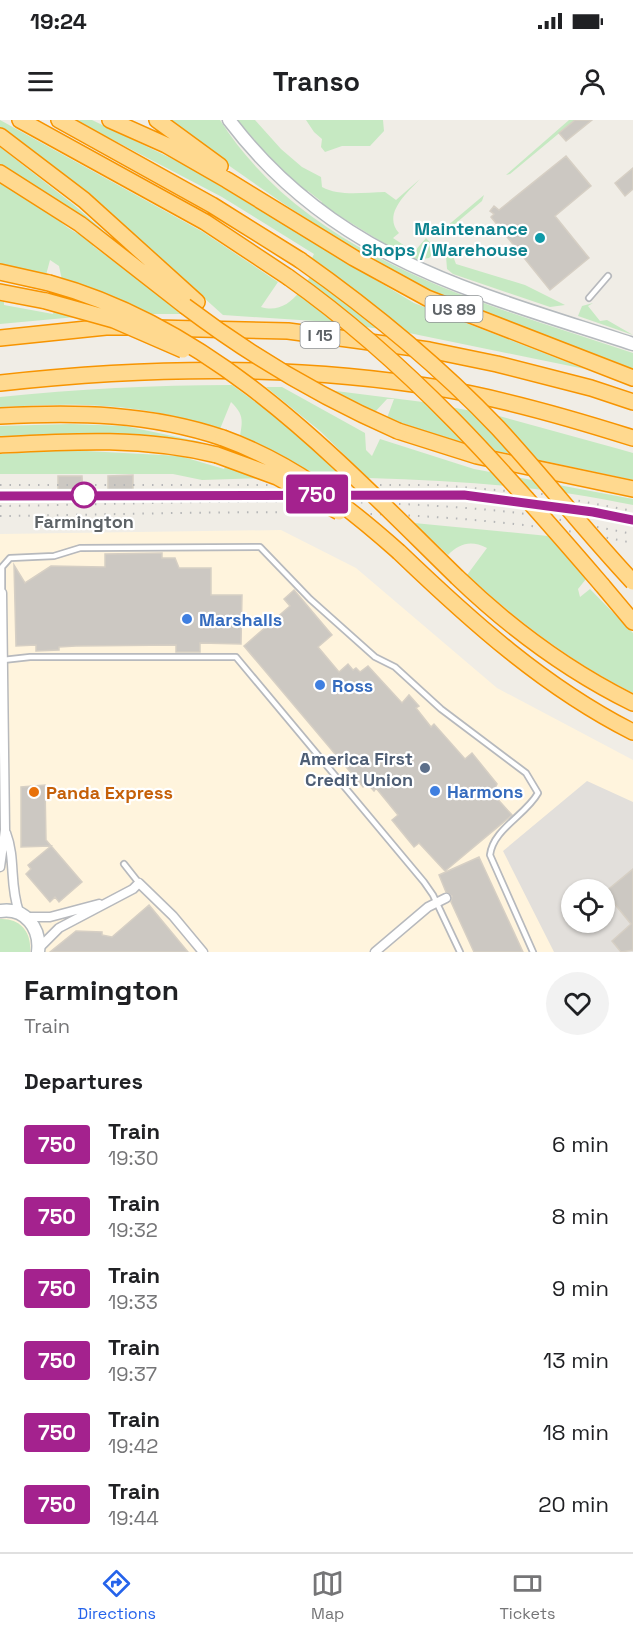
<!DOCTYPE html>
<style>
body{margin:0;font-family:"Space Grotesk",sans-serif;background:#f2f2f2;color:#202124;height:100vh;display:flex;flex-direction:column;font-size:22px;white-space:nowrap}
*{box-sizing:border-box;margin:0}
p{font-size:20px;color:#757577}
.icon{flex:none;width:33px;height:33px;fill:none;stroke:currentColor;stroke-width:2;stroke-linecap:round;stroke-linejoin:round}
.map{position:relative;height:832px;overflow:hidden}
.details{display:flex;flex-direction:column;background:#fff;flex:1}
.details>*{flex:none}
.badge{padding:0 12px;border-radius:4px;font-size:21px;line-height:39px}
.buttons{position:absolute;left:561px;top:759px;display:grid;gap:12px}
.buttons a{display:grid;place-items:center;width:54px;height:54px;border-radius:50%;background:#fff;box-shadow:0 2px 4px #0004;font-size:30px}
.map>.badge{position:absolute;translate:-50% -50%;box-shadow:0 0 0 3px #fff}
h2{padding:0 24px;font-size:22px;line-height:54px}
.round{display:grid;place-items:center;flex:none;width:63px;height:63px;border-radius:32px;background:#f2f2f2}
.headline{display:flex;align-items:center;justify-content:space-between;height:102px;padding:0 24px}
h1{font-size:28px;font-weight:600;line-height:45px}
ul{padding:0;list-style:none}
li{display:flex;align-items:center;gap:18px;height:72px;padding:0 24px}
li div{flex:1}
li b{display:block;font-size:22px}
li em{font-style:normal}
li .badge{min-width:66px;font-weight:700;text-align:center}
.status{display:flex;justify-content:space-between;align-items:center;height:42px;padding:0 30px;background:#fff;direction:ltr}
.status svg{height:16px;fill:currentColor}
header{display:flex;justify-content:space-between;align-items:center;height:78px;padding:0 24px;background:#fff;font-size:27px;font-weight:600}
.dock{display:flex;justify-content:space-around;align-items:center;height:84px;border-top:2px solid #e0e0e0;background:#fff;font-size:16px;color:#757577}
.dock a{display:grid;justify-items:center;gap:3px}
.dock .active{color:#2563eb}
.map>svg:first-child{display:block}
.commercial{fill:#fff4dd;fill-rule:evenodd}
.industrial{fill:#e2dfdb;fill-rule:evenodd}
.green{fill:#c6e9c2}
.building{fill:#ccc8c2;stroke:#d6cfc4;stroke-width:1.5}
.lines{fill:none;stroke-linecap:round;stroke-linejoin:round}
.lane-casing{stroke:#b7b9bd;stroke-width:8}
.street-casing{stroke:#b7b9bd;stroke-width:11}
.secondary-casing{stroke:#b5babe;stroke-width:15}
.highway-casing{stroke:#f79400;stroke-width:18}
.lane{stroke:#fff;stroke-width:4.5}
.street{stroke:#fff;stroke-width:8}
.secondary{stroke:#fff;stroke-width:12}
.highway{stroke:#ffd98f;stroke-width:15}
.rail{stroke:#b5b6b7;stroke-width:2;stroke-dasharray:1.5 8;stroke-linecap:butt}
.highway-bridge-casing{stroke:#f79400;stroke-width:18;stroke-linecap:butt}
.highway-bridge{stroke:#ffd98f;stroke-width:15}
.line-casing{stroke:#fff;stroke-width:14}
.line{stroke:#a4228e;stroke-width:9}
.culture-dot{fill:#0f9aa8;stroke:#fff;stroke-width:2}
.stop-dot{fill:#fff;stroke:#a4228e;stroke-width:3}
.shop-dot{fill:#3f7fe0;stroke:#fff;stroke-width:2}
.service-dot{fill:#5c6f8a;stroke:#fff;stroke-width:2}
.food-dot{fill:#e8710a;stroke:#fff;stroke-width:2}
.labels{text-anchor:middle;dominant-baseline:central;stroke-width:4.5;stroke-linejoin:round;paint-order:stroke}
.shield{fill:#fff;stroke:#8e9295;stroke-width:1.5}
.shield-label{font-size:16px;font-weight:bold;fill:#5e6367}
.culture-label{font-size:18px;font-weight:bold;fill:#0d838f;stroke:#fff;text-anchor:end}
.stop-label{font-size:18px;font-weight:bold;fill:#5e6367;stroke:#fff}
.shop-label{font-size:18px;font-weight:bold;fill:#366cbe;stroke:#fff;text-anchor:start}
.service-label{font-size:18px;font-weight:bold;fill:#4e5e75;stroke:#fff;text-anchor:end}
.food-label{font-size:18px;font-weight:bold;fill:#c56008;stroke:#fff;text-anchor:start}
</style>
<div class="status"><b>19:24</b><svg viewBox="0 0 49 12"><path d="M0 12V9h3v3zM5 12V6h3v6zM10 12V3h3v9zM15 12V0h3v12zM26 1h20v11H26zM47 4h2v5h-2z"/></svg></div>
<header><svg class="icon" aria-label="menu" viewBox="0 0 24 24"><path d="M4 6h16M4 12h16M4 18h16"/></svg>Transo<svg class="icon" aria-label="person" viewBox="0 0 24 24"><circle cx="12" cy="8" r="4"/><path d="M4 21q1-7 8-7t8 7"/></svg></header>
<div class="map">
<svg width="633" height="832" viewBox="0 0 633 832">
<rect width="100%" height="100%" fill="#f0ede6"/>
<path class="commercial" d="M281,410L356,448L497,568L633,640V832H0V414ZM572,770H604V802H572Z"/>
<path class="industrial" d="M587,661L633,682V832H554L503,731ZM572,770H604V802H572Z"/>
<path class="green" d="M0,0L203,112L278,162L261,187C291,196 305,163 319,143L312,138L314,134L222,77L75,0H92L187,46L414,183L585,249L409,213L330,202L223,195L92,77L0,8Z
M165,0H220C309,140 486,184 633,233V249C567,221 497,203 433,172C338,126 251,61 165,0Z
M236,0H255L281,29L302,47L321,57L322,67C340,77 366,72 385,72L396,80L420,59C407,73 382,94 399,113L393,118L414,132L426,118L437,130L429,138L415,140L406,137L322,85V82L308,71L305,72L254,23L255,20Z
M306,0H383L384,11L370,26H342L325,32L321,27L322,19L314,12Z
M569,0H575L510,54L506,55Z
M0,27L74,85L145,147L43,71L0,44Z
M0,60L56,95C65,111 81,113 95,123L93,126L184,194H150L62,160L59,146L50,140L46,155L0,144Z
M484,75L482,81L442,115L440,112Z
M446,136H453L456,144L525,165L565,185L550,187L453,154L447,149Z
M0,181L4,182V185L53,194L54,191L76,197L0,204Z
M593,183L588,186L600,201L607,200L633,215L578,196L582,186Z
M232,265L284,303L344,358L322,359L240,316C243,299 243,294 231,282L220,309C141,283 82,282 0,287V277C77,269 154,265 232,265Z
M266,267H282L365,313L366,330L372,336L380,319L474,349L633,379V385C545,366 458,361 368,358L320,311Z
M328,270L423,282L499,296L619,329L633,333V360L460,323L387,298L394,279H387L374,293Z
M70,304L125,306L201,322L200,326C134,310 67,317 0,319V306Z
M68,330L180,336L224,349L226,345L261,358L202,360L173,354H0V334Z
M414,403L548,416L586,459L578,469L580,477L590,469L633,513V573C571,542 519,502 467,455L487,428C471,420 460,423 448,435Z
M0,799C20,798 32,812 30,832H0Z"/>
<path class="building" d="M575,0H592L566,21L559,13Z
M566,36L591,66L555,96L589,138L550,170L491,97L494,94L490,91L494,86L499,90Z
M633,48V69L625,76L615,63Z
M133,355V372H108V356Z
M58,356H82L83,372L58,373Z
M162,433V438H175L179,448H211V475H242L241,524L200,523V532H176V525L76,526L59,527V530L36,531V525L16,526L14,445L25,463L51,446L105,447V434Z
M294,470L332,515L318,527L339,552L348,544L353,550L356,548L360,552L368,546L402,583L409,575L419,586L416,588L431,607L434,604L465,639L472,633L497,664L493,674L512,695L445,751L419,723L414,727L392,700L398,695L376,668L374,671L366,662L363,667L244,526L290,486L284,479Z
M45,665L46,720L82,762L59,782L55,777L50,782L26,754L31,749L28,745L51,726L21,727V667Z
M479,737L523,832H474L451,782L452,776L446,772L439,755Z
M633,749V830L621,832L612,821L631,804L605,772Z
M149,785L188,832H50L76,811L102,812V815L112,817Z"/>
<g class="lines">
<defs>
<path id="lane" d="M589,178L608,156
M2,473V447L10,438L54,436L80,428L260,427L310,479L375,537L395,547L441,589L526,653L538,673C526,695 493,709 490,735L533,832
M3,540L30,537H236L424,762L433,775L460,832
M124,744L139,763"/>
<path id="street" d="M6,713C16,739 9,764 19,792
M0,747L5,710L2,473
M25,797H50L99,784
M39,828L59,808L133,769L139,763L173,796L203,832
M375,832L428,787L446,778"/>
<path id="secondary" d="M229,0C335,140 475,172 633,224
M0,791C25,787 41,808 38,832"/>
<path id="highway" d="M20,0L205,102L288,157
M59,0L212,85L300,140
M110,0L166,25L227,60L354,138L427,178L633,258
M157,0L220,46
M0,16L84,80L197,182
M0,53L80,104L185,186
M0,152L49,163
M0,172L46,181
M155,208L288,211L429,230L497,244L591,268L633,282
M0,218L106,207H131
M0,263C147,247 293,244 439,268C505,279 570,298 633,318
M0,296C77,292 149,293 223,318
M398,311L477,336L633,369
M0,325C74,321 144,317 217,335
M399,432C471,501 544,567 633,612
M457,457C510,508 566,550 633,583
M602,465L633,502"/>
</defs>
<use href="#lane" class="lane-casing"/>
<use href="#street" class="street-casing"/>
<use href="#secondary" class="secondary-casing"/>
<use href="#highway" class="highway-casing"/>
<use href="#lane" class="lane"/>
<use href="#street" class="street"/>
<use href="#secondary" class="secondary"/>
<use href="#highway" class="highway"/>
<path class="rail" d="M0,365H438L542,374L633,391
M0,376L464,375L593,392L633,400
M0,386C162,384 328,375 490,390C538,394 586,405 633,414
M0,396C204,394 433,380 633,423"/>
<defs>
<path id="highway-bridge" d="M300,140C371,190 438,245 498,308C544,358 586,412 633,462
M288,157C410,243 505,352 602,465
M49,163C218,209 336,339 457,457
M46,181L114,200L183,230
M185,186C251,236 322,278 398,311
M223,318C292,343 345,384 399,432
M217,335L277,357L339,392"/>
</defs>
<use href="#highway-bridge" class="highway-bridge-casing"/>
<use href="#highway-bridge" class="highway-bridge"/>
</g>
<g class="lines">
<defs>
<path id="line" d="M0,376L464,375L593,392L633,400"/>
</defs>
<use href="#line" class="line-casing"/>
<use href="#line" class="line"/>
</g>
<circle class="culture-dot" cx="540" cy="118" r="6"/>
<circle class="stop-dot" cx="84" cy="375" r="12"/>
<g class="shop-dot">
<circle cx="187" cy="499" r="6"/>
<circle cx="320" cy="565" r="6"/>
<circle cx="435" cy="671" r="6"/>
</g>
<circle class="service-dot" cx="425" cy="648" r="6"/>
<circle class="food-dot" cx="34" cy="672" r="6"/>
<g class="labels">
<g class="shield">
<rect x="425.5" y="176" width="57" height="26" rx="4.5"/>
<rect x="300.5" y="202" width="39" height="26" rx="4.5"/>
</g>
<g class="shield-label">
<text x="454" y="189">US 89</text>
<text x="320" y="215">I 15</text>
</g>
<g class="culture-label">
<text x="528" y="108">Maintenance<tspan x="528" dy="21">Shops / Warehouse</tspan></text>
</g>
<g class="stop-label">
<text x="84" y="401">Farmington</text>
</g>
<g class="shop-label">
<text x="199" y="499">Marshalls</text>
<text x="332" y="565">Ross</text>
<text x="447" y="671">Harmons</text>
</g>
<g class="service-label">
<text x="413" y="638">America First<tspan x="413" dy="21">Credit Union</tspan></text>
</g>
<g class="food-label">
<text x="46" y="672">Panda Express</text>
</g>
</g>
</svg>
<div class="buttons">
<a><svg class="icon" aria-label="locate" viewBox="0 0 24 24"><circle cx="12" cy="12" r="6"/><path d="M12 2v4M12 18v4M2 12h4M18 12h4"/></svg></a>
</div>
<b class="badge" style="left:317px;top:374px;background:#a4228e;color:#fff">750</b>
</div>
<section class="details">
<div class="headline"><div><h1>Farmington</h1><p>Train</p></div><a class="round"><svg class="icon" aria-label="heart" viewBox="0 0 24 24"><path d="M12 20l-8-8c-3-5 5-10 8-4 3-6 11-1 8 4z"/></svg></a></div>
<h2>Departures</h2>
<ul>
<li><span class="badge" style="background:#a4228e;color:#fff">750</span><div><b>Train</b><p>19:30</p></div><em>6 min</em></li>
<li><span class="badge" style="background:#a4228e;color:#fff">750</span><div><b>Train</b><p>19:32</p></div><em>8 min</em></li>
<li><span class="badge" style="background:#a4228e;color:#fff">750</span><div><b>Train</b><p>19:33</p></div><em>9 min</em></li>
<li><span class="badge" style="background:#a4228e;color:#fff">750</span><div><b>Train</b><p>19:37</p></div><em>13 min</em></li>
<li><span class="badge" style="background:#a4228e;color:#fff">750</span><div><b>Train</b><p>19:42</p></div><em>18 min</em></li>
<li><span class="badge" style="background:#a4228e;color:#fff">750</span><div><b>Train</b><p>19:44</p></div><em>20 min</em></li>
</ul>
</section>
<nav class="dock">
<a class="active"><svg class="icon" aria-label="directions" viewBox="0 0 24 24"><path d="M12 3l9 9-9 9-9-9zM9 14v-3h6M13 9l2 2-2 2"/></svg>Directions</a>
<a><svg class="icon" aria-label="map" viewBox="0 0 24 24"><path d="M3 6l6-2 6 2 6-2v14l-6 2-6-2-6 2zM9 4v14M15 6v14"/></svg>Map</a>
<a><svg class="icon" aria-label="tickets" viewBox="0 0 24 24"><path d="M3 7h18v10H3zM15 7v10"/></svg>Tickets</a>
</nav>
